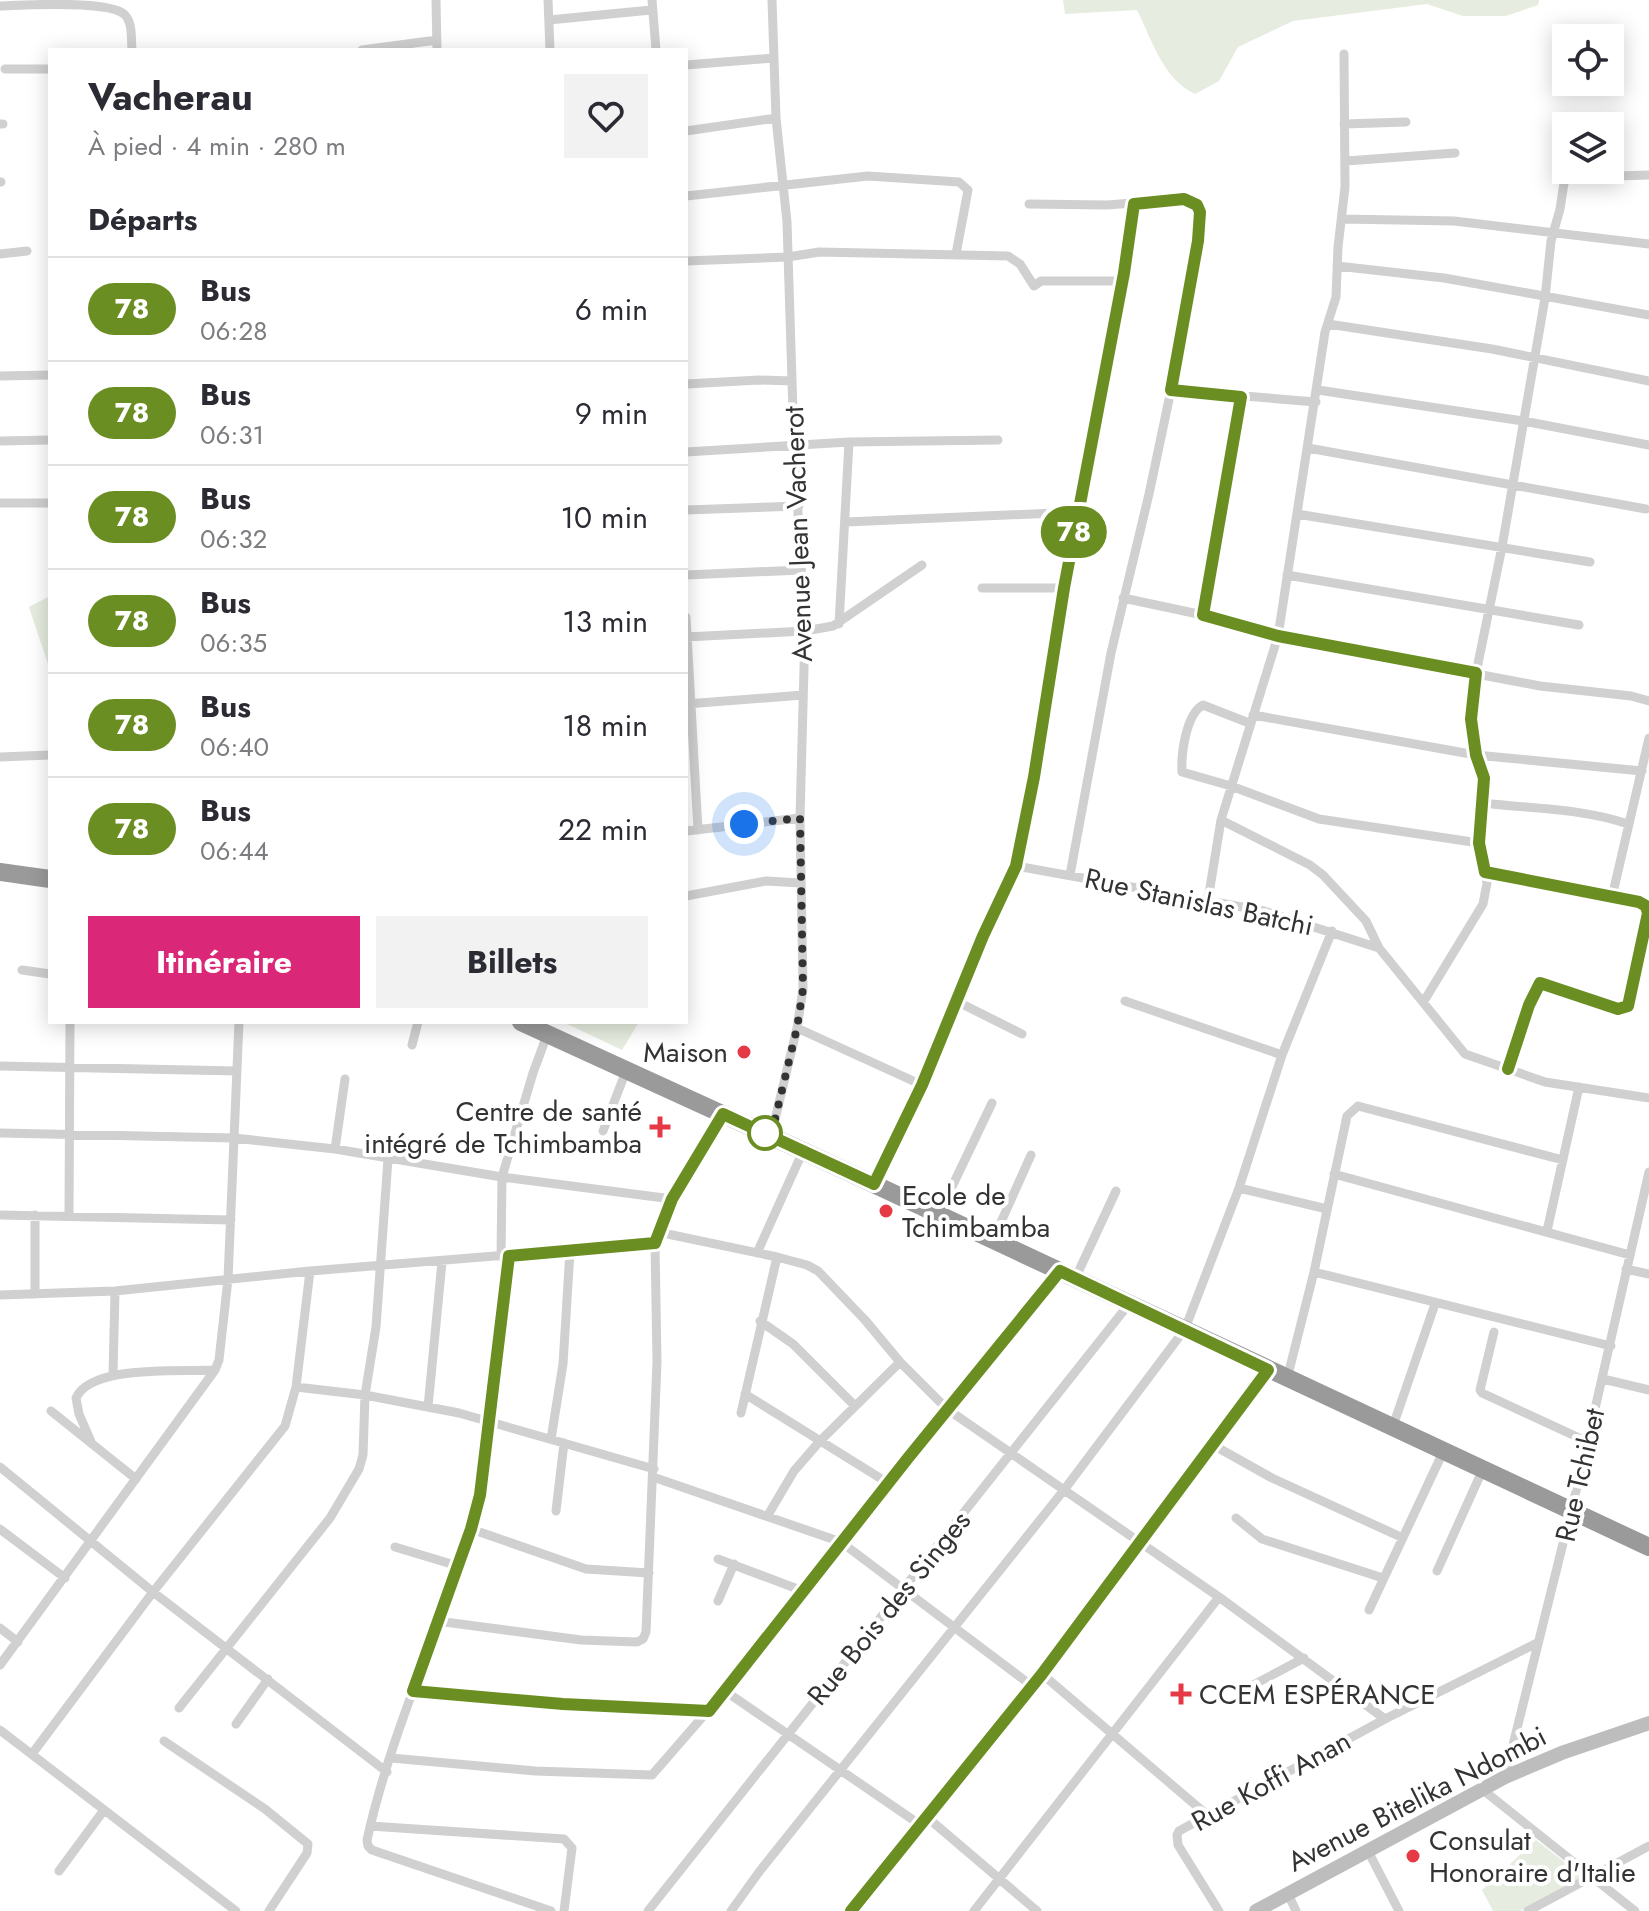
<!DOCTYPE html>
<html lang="fr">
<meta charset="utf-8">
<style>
body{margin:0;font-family:Jost,sans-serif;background:#f2f2f3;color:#2b2b33;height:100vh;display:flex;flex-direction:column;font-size:30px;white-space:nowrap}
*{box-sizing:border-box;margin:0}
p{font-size:26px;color:#7c7c81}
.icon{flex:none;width:44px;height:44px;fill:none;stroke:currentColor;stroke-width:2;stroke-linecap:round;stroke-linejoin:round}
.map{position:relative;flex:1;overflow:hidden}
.sheet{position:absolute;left:48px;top:48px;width:640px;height:976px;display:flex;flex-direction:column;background:#fff;border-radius:0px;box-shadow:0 4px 20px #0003}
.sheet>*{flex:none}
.badge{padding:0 16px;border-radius:26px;font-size:28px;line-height:52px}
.buttons{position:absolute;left:1552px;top:24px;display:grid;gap:16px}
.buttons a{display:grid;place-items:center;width:72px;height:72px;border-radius:0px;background:#fff;box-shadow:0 4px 20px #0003;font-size:40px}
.you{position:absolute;width:40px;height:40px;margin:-20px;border:6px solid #fff;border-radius:50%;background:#1a73e8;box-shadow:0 0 0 12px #1a73e833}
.map>.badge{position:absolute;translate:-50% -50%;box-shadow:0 0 0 4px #fff}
h2{padding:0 40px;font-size:30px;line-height:72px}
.round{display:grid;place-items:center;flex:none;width:84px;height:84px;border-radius:0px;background:#f2f2f3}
.summary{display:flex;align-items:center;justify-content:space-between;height:136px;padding:0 40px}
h1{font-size:38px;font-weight:700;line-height:60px}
.cta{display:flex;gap:16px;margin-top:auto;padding:16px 40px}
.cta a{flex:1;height:92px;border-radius:0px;background:#db2777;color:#fff;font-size:32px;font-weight:700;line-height:92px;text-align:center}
.cta a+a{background:#f2f2f3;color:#2b2b33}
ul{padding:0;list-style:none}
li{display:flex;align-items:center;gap:24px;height:104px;padding:0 40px;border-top:2px solid #e1e1e2}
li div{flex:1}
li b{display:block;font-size:30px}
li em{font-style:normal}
li .badge{min-width:88px;font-weight:700;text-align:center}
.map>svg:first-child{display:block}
.green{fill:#e6ecdf}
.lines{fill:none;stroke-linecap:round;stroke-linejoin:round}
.street{stroke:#d0d0d0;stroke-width:9}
.secondary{stroke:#bdbdbd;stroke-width:14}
.highway{stroke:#9a9a9a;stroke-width:18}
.line-casing{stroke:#fff;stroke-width:18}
.line{stroke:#6b8e23;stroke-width:12}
.walk{stroke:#333;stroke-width:8;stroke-dasharray:0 14.4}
.poi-dot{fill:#e63946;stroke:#fff;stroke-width:3}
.stop-dot{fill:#fff;stroke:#6b8e23;stroke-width:4}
.labels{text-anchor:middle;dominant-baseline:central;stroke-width:8;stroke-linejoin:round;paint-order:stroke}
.street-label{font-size:28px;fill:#333;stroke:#fff}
.poi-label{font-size:28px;fill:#333;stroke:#fff;text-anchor:start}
</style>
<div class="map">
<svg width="1649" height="1911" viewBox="0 0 1649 1911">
<rect width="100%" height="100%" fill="#fff"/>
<path class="green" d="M1063,0H1539L1538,5L1506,16H1463L1427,4L1293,21L1238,47L1219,81L1195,94C1163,79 1152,40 1137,10L1065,14Z
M50,596V660L48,664L29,607Z
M563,1022H639L622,1050Z
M1536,1840L1585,1878L1520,1911H1493L1482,1890Z"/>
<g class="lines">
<path class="street" d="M436,0L437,50
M548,0L550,50
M652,0L656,50
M0,6C24,5 107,0 124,14C133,22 131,39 132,50
M549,20L651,10
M362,50L437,40
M686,65L774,58
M5,69H50
M0,124H3
M1344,124L1406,122
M1569,126V117
M686,131L776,118
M1346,161L1455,153
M1566,171L1616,176L1649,175
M0,182H1
M686,196L868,176L959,182L968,190L956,254
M1029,204L1107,205L1184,199L1197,205L1200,212L1198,241L1171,390L1149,494L1111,653L1070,875
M1342,219L1454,221L1649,244
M0,254L27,251
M686,261L788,257L819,252L1008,256L1020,264L1034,286L1041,281H1122
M1337,266L1444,278L1649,315
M1328,324L1492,349L1649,381
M0,376L50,375
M686,384L759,380L792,381
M1171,390L1316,402
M1318,390L1523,421L1649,445
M0,441L50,440
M1308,448L1646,509
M686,452L849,442L998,440
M0,503H50
M686,510L799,506
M1297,514L1590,562
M846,522L1078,512
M686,575L801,570
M1287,575L1579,625
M982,588H1064
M1123,598L1203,615L1278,636L1540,686L1631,696L1649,701
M1203,615L1241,397
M686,617L698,830
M839,624L849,442
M686,637L805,631L833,626L922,565
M686,704L803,695
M1253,715L1476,755L1642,771
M1249,723L1203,705C1186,714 1181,754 1182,772L1231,786L1319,819L1479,843
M0,757L50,755
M1484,803C1532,809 1581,808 1628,824
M1221,820L1310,865L1323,875L1366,921L1379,948L1465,1054L1545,1082L1649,1098
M686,831L800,818
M1016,866L1264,911L1379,948
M1485,872L1639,902L1646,906L1648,913L1628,1006L1618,1009L1540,983L1537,986L1508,1069
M686,896L766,881L801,883
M1612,897L1649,738
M1208,900L1221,820L1278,636L1325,332L1336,297L1338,247L1345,187L1344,54
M22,970L50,974
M956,1001L1022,1034
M1125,1001L1282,1055
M1424,1001L1483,904L1487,883L1479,843L1484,778L1476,755L1471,719L1476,673L1502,547L1545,298L1551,241L1560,209L1566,170
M797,1028L922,1085
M412,1045L418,1022
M0,1066L237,1071
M603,1131L626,1071
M0,1133L234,1138L335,1149L502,1177L672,1199
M771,1136L797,1028L803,989L800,818L805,631L794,444L787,222L776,118L772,0
M335,1149L345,1079
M1334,1174L1630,1255
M874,1184L922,1085L983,936L1016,866L1034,777L1064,588L1124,273L1134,204
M1239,1188L1327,1209
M0,1215L231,1220
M69,1215L70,1022
M938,1216L992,1103
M1547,1231L1579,1087
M658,1232L777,1257L807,1265L818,1271L865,1320L900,1362L947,1409L1219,1597L1385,1719
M993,1240L1031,1155
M757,1253L803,1151
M509,1256L480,1495C449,1611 393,1722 367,1840L368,1846L372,1850L551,1911
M501,1257L502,1177L533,1073L547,1035
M1626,1269L1649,1274
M1314,1272L1611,1346
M1075,1279L1116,1191
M35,1294V1215
M0,1295L115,1291L310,1271L655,1243
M760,1321L793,1344L855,1406
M1494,1332L1480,1390L1482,1393L1588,1442
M113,1374L115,1291
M1287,1379L1314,1272L1347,1116L1358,1106L1563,1160
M1603,1379L1649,1390
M296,1387L365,1395L459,1413L654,1469
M745,1394L888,1483
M428,1407L442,1262
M51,1411L136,1479
M741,1413L777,1257
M1393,1426L1435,1304
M551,1439L563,1364L570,1251
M92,1444L79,1414L76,1398C91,1364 182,1372 215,1370
M1213,1445L1272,1478L1403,1538
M0,1467L153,1592L387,1772
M653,1477L841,1542L1032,1686
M556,1511L564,1443
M768,1515L794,1471L820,1441L900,1362
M1236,1518L1262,1539L1383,1578
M0,1529L65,1578
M471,1529L586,1569L649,1573
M395,1547L458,1566
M718,1559L803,1591
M1437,1571L1483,1469
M718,1601L734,1564
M1369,1610L1444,1450
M437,1621L581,1640L637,1642L643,1639L646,1632L657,1362L655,1243L672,1199L723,1114
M0,1628L18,1642
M0,1665L215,1370L219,1360L228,1279L239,1022
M1042,1674L1206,1814
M413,1691L563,1704L709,1711
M725,1691L922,1826
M1240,1692L1304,1658
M179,1708L330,1518L359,1469L363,1455L365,1395L376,1327L388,1159
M236,1724L268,1679
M0,1730L236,1911
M164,1741L265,1809L308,1844L307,1853L269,1911
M32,1754L153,1592L285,1426L296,1387L310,1271
M391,1758L535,1771L652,1775L725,1691L888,1483L1060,1271
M1505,1777L1579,1479L1649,1172
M1483,1790L1635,1911
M928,1818L1037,1911
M370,1826L564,1839L572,1848L564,1911
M1368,1851L1399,1911
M59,1871L104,1810
M1288,1894L1296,1911
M648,1911L1129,1304
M731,1911L759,1872L1064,1490L1185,1329L1239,1188L1282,1055L1332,931
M851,1911C998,1737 1133,1553 1268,1370
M974,1911L1219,1597
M1219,1911L1178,1845L1177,1835L1179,1831L1385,1719L1537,1643
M1528,1911L1649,1846"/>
<path class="secondary" d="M1256,1911L1505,1777L1564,1752L1649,1723"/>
<path class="highway" d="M0,872L50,879
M521,1022L803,1151L1649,1547"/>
</g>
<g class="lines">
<defs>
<path id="line" d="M851,1911L1042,1674L1268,1370L1060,1271L908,1458L709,1711L563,1704L413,1691L471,1529L480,1495L509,1256L655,1243L672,1199L723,1114L874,1184L922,1085L983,936L1016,866L1034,777L1064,588L1124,273L1134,204L1184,199L1197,205L1200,212L1198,241L1171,390L1241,397L1203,615L1278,636L1476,673L1471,719L1476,755L1484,778L1479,843L1485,872L1639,902L1646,906L1648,913L1628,1006L1618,1009L1540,983L1529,1005L1508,1069"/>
</defs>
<use href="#line" class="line-casing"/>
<use href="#line" class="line"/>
<path class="walk" d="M744,824L800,818L803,989L797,1028L771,1136L765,1133"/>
</g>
<g class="poi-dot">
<circle cx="744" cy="1052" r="8"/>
<path d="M656 1115h8v8h8v8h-8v8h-8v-8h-8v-8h8z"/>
<circle cx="886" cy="1211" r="8"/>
<path d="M1177 1682h8v8h8v8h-8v8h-8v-8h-8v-8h8z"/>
<circle cx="1413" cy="1856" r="8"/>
</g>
<circle class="stop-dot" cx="765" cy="1133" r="16"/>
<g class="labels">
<g class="street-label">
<text transform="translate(798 534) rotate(-92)">Avenue Jean Vacherot</text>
<text transform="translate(1199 902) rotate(12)">Rue Stanislas Batchi</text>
<text transform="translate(1580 1475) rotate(-77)">Rue Tchibet</text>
<text transform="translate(889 1608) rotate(-51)">Rue Bois des Singes</text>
<text transform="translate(1271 1781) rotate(-29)">Rue Koffi Anan</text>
<text transform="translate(1417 1799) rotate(-27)">Avenue Bitelika Ndombi</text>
</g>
<g class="poi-label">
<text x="728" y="1052" text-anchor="end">Maison</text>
<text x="642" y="1111" text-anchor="end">Centre de santé<tspan x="642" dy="32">intégré de Tchimbamba</tspan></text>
<text x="902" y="1195">Ecole de<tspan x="902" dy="32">Tchimbamba</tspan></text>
<text x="1199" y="1694">CCEM ESPÉRANCE</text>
<text x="1429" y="1840">Consulat<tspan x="1429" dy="32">Honoraire d'Italie</tspan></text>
</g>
</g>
</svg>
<div class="buttons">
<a><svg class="icon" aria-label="locate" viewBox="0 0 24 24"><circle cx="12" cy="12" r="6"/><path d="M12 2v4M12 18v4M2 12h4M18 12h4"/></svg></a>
<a><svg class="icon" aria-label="layers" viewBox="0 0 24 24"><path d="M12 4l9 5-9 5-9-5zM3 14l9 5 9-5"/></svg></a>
</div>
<div class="you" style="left:744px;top:824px"></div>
<b class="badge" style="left:1074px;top:532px;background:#6b8e23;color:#fff">78</b>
<section class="sheet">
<div class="summary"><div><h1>Vacherau</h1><p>À pied · 4 min · 280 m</p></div><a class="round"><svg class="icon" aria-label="heart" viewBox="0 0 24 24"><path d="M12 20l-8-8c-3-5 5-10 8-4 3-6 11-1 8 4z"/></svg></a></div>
<h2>Départs</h2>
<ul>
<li><span class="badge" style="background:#6b8e23;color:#fff">78</span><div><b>Bus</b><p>06:28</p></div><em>6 min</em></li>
<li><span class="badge" style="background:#6b8e23;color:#fff">78</span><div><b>Bus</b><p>06:31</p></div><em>9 min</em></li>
<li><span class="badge" style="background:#6b8e23;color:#fff">78</span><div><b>Bus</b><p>06:32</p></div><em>10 min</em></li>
<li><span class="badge" style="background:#6b8e23;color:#fff">78</span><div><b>Bus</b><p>06:35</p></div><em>13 min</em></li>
<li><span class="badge" style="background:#6b8e23;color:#fff">78</span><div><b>Bus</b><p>06:40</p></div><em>18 min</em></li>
<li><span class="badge" style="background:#6b8e23;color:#fff">78</span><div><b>Bus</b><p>06:44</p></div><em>22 min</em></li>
</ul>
<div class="cta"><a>Itinéraire</a><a>Billets</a></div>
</section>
</div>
